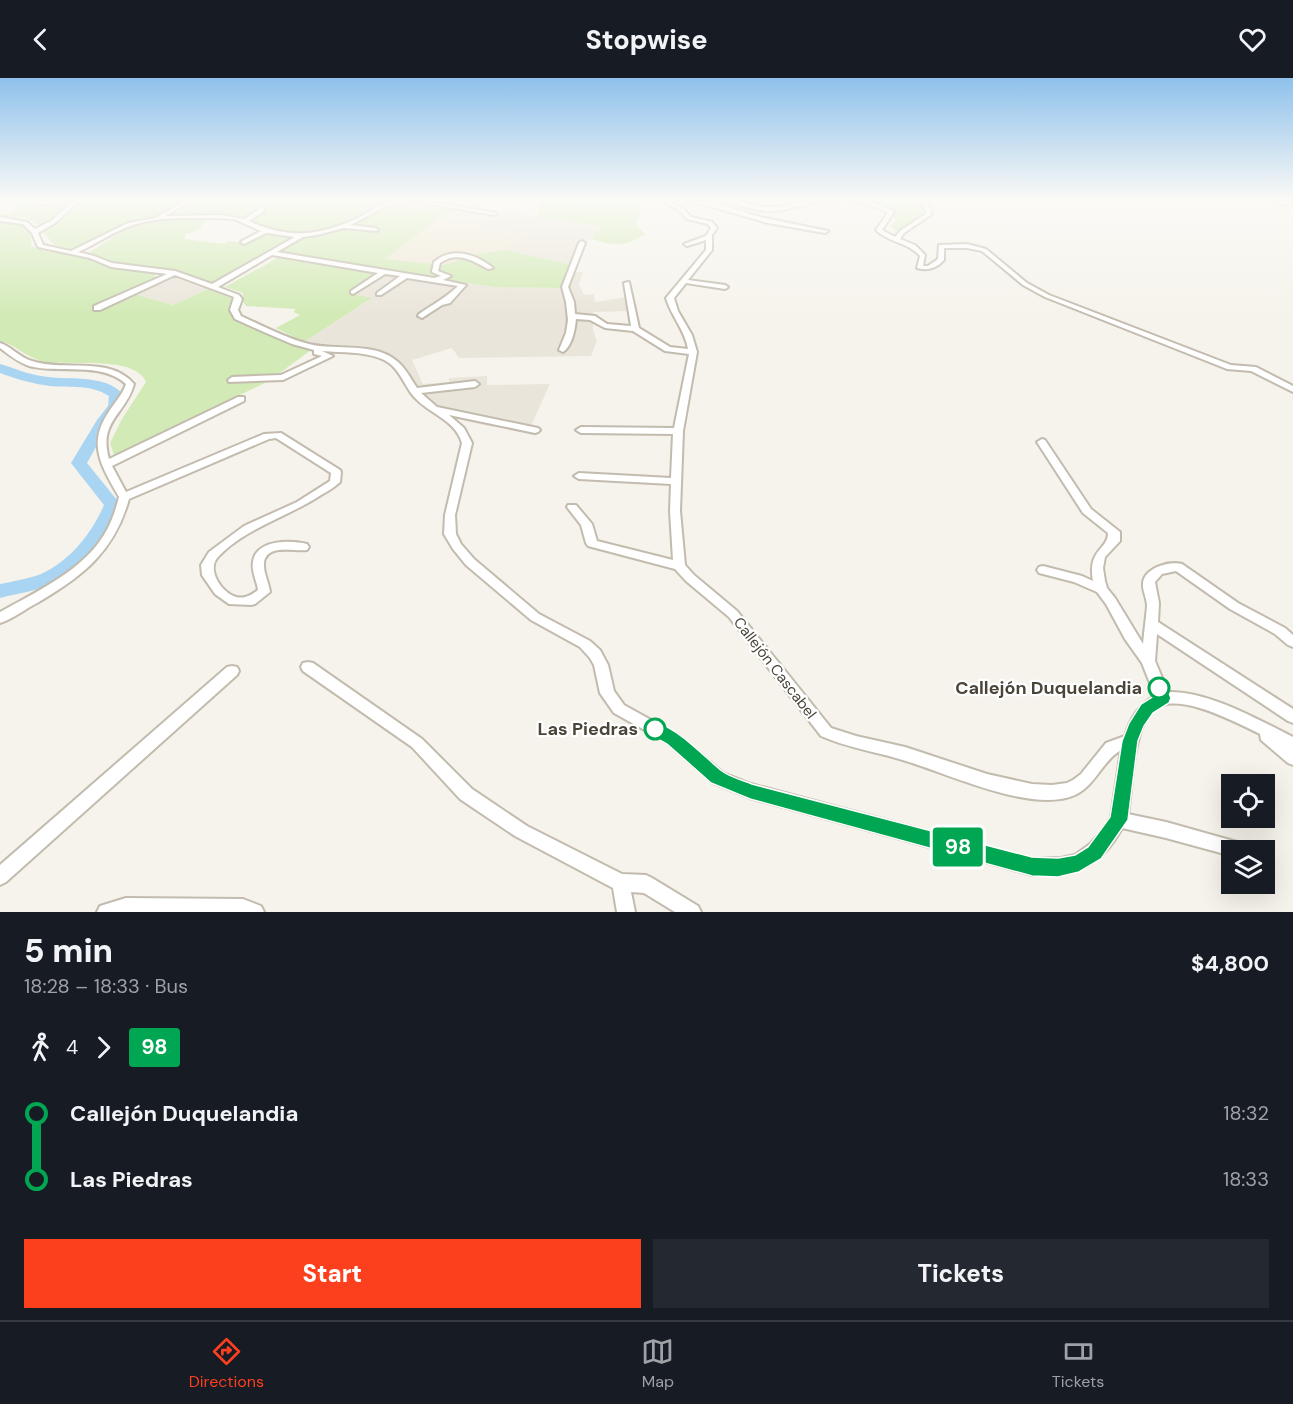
<!DOCTYPE html>
<meta charset="utf-8">
<style>
body{margin:0;font-family:"DM Sans",sans-serif;background:#242831;color:#f1f3f6;height:100vh;display:flex;flex-direction:column;font-size:22px;white-space:nowrap}
*{box-sizing:border-box;margin:0}
p{font-size:20px;color:#9ea1a6}
.icon{flex:none;width:33px;height:33px;fill:none;stroke:currentColor;stroke-width:2;stroke-linecap:round;stroke-linejoin:round}
.map{position:relative;height:834px;overflow:hidden}
.sheet{display:flex;flex-direction:column;background:#171b24;flex:1}
.sheet>*{flex:none}
.badge{padding:0 12px;border-radius:4px;font-size:21px;line-height:39px}
.fabs{position:absolute;left:1221px;top:696px;display:grid;gap:12px}
.fabs a{display:grid;place-items:center;width:54px;height:54px;border-radius:0px;background:#171b24;box-shadow:0 6px 24px #0002;font-size:30px}
.map>.badge{position:absolute;translate:-50% -50%;box-shadow:0 0 0 3px #fff}
.legs{display:flex;align-items:center;gap:9px;height:66px;padding:0 24px;font-size:20px}
.legs p{margin-inline-start:auto}
.headline{display:flex;align-items:center;justify-content:space-between;height:102px;padding:0 24px}
h1{font-size:33px;font-weight:800;line-height:45px}
.primary-button{display:flex;gap:12px;margin-top:auto;padding:12px 24px}
.primary-button a{flex:1;height:69px;border-radius:0px;background:#fc3f1d;color:#fff;font-size:24px;font-weight:800;line-height:69px;text-align:center}
.primary-button a+a{background:#242831;color:#f1f3f6}
ul{padding:0 24px;list-style:none}
li{display:flex;align-items:center;gap:21px;height:66px;font-size:22px}
li i{display:grid;place-items:center;width:9px;height:100%;margin:0 8px;background:currentColor}
li i::after{content:'';width:15px;height:15px;margin:-8px;border:4px solid;border-radius:50%;background:#171b24}
li p{margin-inline-start:auto}
li:first-child i{background:linear-gradient(#0000 50%,currentColor 0)}
li:last-child i{background:linear-gradient(currentColor 50%,#0000 0)}
header{display:flex;justify-content:space-between;align-items:center;height:78px;padding:0 24px;background:#171b24;font-size:27px;font-weight:800}
.menu{display:flex;justify-content:space-around;align-items:center;height:84px;border-top:2px solid #363941;background:#171b24;font-size:16px;color:#9ea1a6}
.menu a{display:grid;justify-items:center;gap:3px}
.menu .selected{color:#fc3f1d}
.map>svg:first-child{display:block}
.residential{fill:#eae5da}
.education{fill:#efe8d6}
.green{fill:#d2eab5}
.lines{fill:none;stroke-linecap:round;stroke-linejoin:round}
.river{fill:#a9d4f2;fill-rule:evenodd}
.minor-casing{stroke:#c2bbae;stroke-width:4}
.minor{fill:#fff;fill-rule:evenodd}
.line-1{fill:#00a651;stroke:#fff;stroke-width:1.5}
.stop-1-dot{fill:#fff;stroke:#00a651;stroke-width:3}
.labels{text-anchor:middle;dominant-baseline:central;stroke-width:4.5;stroke-linejoin:round;paint-order:stroke}
.street-label{font-size:15px;fill:#4b4439;stroke:#fff}
.near-stop-label{font-size:18px;font-weight:bold;fill:#4b4439;stroke:#fff;text-anchor:end}
</style>
<header><svg class="icon" aria-label="back" viewBox="0 0 24 24"><path d="M15 5l-7 7 7 7"/></svg>Stopwise<svg class="icon" aria-label="heart" viewBox="0 0 24 24"><path d="M12 20l-8-8c-3-5 5-10 8-4 3-6 11-1 8 4z"/></svg></header>
<div class="map">
<svg width="1293" height="834" viewBox="0 0 1293 834">
<rect width="100%" height="100%" fill="#f6f3ec"/>
<path class="residential" d="M507,132H518L519,136L601,148L592,161L585,162L573,187L504,172L521,160L477,147L494,133L504,134Z
M386,194L493,209L567,210L573,194H583L579,207L584,217L594,216L595,224L629,219L631,233L593,234V253L597,263L591,278L459,280L452,270L412,282L423,306L449,304V300L487,298V307L550,306L528,354L488,348L457,341L440,330L417,312L402,289L388,277L301,266L371,221L352,216Z
M174,197L191,202L208,211L173,227L134,216Z"/>
<path class="education" d="M458,131L491,136L478,147L525,157L504,172L478,176L444,187L385,181L438,140Z"/>
<path class="green" d="M21,123H74C65,133 53,146 39,148C25,136 18,140 0,140V136L11,135Z
M80,123H187L157,138L130,146L99,162L74,171L54,167L43,154L67,137Z
M194,123H384L387,125L375,132L345,143L346,144C323,161 288,157 262,147C255,144 249,139 241,138C218,135 191,140 168,141Z
M540,123L635,125L641,133L636,146L645,156C626,169 613,168 592,161L601,148L538,139Z
M831,123H922L925,128L923,136L898,154L891,149L896,141L887,139L893,134C880,121 849,124 831,123Z
M433,126L458,131L438,141L385,181L444,187L478,176L504,172L573,187L562,210L493,209L277,175L306,158L334,154L387,128L416,129L414,130L419,133L421,130Z
M173,142H207L196,153L186,156L184,161L224,166L228,163L237,164L263,152L298,158L211,206C179,190 145,193 111,183C104,181 97,177 90,174L133,147Z
M0,143C16,143 34,147 31,168L45,173L82,178L106,188L161,195L153,198L161,200L96,232L134,216L173,227L208,211L233,221L234,226L229,233L233,238L288,266L311,272L269,303L114,377L110,365L122,341L146,304C135,276 67,289 41,283C26,279 14,266 0,263Z
M279,179L384,195L353,216L372,220L304,264L276,250L300,237L293,234L296,231L246,228L242,222L243,215L225,209Z"/>
<g class="lines">
<path class="river" d="M0,286C14,290 27,296 41,298C66,303 104,295 123,316L122,329L110,344L87,385L121,427C109,457 85,490 55,505C38,513 18,515 0,520V506C14,503 28,501 41,496C70,483 92,455 104,427L71,385L97,342L108,328L109,318C91,306 70,310 50,308C33,306 16,301 0,295Z"/>
<defs>
<path id="minor" d="M42,123H71L68,125L40,126Z
M73,123H79L55,145L38,155L43,167L71,173L128,145L155,140L186,123H192L165,138L221,137L244,141L258,132L261,128L264,130L263,134L249,143C291,162 322,158 364,137C372,132 384,123 391,123V126L350,147L375,150L378,152L377,153L344,150L317,157L303,159L277,174L434,200L441,198L432,194L434,184C452,168 476,176 493,190L488,191C472,182 457,173 440,185L438,193L451,198L443,202L466,207L450,225L442,227L422,240L418,238L419,236C433,226 446,220 458,208L407,200L381,217H377V215L400,198L385,196L353,216L351,215V213L378,195L272,177L218,209L239,217L242,221L238,232L241,238C263,248 285,260 309,266C337,273 375,263 398,284C406,291 411,301 417,310L475,303L479,306L475,309L421,315L437,329L538,350L540,352L538,354L535,355L449,337L464,350L472,365L455,437L456,456L461,466L474,481L539,536L590,563L600,572L608,587L614,613L624,627L678,657L723,695L751,706L1032,781L1061,780L1075,777L1090,766L1102,753L1111,739L1121,672C1102,683 1096,707 1075,717C1033,736 949,696 906,683C881,675 855,671 831,662L821,658L729,539L686,503L675,491L588,468L586,465L581,447L567,429L568,427H576L592,446L597,463L673,482L670,433L671,406L579,401L574,398L579,395L671,400L673,356L581,355L576,352L581,349L674,350L689,276L665,273L633,253L605,250L590,242L576,241C575,252 572,268 563,274L559,272L566,255L568,242L566,224L562,209L579,165L582,163L585,165L568,209L574,224L575,236L595,238L607,246L631,248L624,205L629,204L639,250L670,269L688,271C685,252 671,238 666,220L706,172V162L687,168L684,166L706,158L711,150L708,146L687,141L680,133L663,123H669L684,131L691,139L712,144L717,150L712,157V172L688,202L725,207L728,209L725,211L686,205L674,220L678,233L692,257L697,274L683,353L680,433L685,487L694,497L737,533L831,650L856,658L905,669L987,696L1032,706L1052,707L1067,705L1073,702L1081,696L1106,665L1125,658C1130,641 1139,626 1155,618L1142,585L1125,561L1106,526L1097,514L1074,504L1039,495L1037,492L1039,489L1043,488L1082,498L1093,503C1087,471 1108,472 1108,455L1083,435L1037,364L1042,361L1045,362L1091,431L1120,454V463L1105,479L1103,490L1105,503L1107,510L1115,520L1143,566C1144,553 1146,541 1147,528C1147,520 1142,512 1143,505C1145,489 1170,483 1182,486L1238,525L1285,550L1293,557V569L1288,567L1275,556L1230,531L1176,493L1162,496L1155,504L1159,525L1158,544L1293,631V645L1288,643L1157,556L1155,583L1168,614C1208,613 1257,641 1293,659V687L1288,685L1261,662L1260,656C1237,645 1178,613 1155,631C1143,640 1139,658 1136,672C1132,693 1131,715 1128,736L1166,744L1237,764L1243,766L1245,772H1232V778L1166,760L1122,750C1100,790 1075,798 1032,797L750,720L713,705L668,665L614,635L600,615L594,587L590,580L580,569L531,542L466,487L453,471L444,456L445,437L462,365C455,340 425,335 411,315C402,302 397,287 382,281C363,273 342,275 322,273L333,278L283,302L229,304L228,302L232,299L281,297L322,278L314,276V272L292,266L264,254L235,241L230,232L234,219L175,197L100,232H94V228L167,196L111,189L90,180L38,169L32,155L23,146L0,143V139L27,144L35,151L51,143ZM209,140L234,141L261,153L242,163L241,164L244,166L266,155L295,159L212,206L175,193L112,185L94,178L78,174C97,166 114,153 133,147C156,139 185,140 209,140Z
M413,123H424L497,135L494,137Z
M691,123H709L760,139L828,153L825,155L768,145Z
M730,123C744,122 757,130 771,129C784,129 795,125 808,123C829,119 877,121 894,134L882,152L895,159L900,153L927,135L922,123H927L932,136L904,155L900,161L915,167L925,177L923,188H928L938,181L939,167L967,166L986,171L1027,205L1049,217L1231,287L1256,289L1293,308V314L1251,293L1227,291L1045,219L1023,207L982,173L967,170H944V182C937,190 928,193 917,190L920,178C908,164 889,165 876,152L888,135C868,123 836,121 813,125C799,128 786,132 771,133C758,133 742,129 730,123Z
M1271,123H1283L1292,125L1289,127Z
M0,265C12,269 20,280 32,283C65,294 109,277 134,306C126,336 98,343 109,381L238,319H244V323L112,388L126,414L264,356L281,355L340,392L341,394L340,404C335,409 328,413 321,417C288,439 245,450 218,479C206,492 222,515 236,519C245,521 251,517 258,512C257,503 251,493 253,484C256,461 291,462 307,466L309,469L307,472C295,474 266,465 264,485C263,494 269,505 270,514L255,526L251,527L229,526L215,516L202,497L201,487L209,474L244,448L297,424L330,403L331,395L276,360L269,361L129,421C114,474 83,498 37,525C25,531 13,541 0,545V534C41,511 94,488 112,441C115,434 117,426 119,419C102,389 87,367 108,335C114,325 122,318 126,306C101,283 59,296 29,288C18,284 9,277 0,270Z
M308,584L313,585L422,661L472,711L527,748L622,796L646,797L652,800L698,828L701,834H675L644,815L631,814L635,834H617L613,810L515,758L460,721L412,669L303,593L301,589L303,585Z
M232,588L237,589L239,593L237,597L6,804L0,807V787L227,589Z
M126,820L243,821L261,828L264,834H97L100,828Z"/>
</defs>
<use href="#minor" class="minor-casing"/>
<use href="#minor" class="minor"/>
</g>
<linearGradient id="sky" x2="0" y2="1"><stop stop-color="#8fc1ec"/><stop offset="0.51" stop-color="#fbfaf6"/><stop offset="1" stop-color="#fbfaf6" stop-opacity="0"/></linearGradient>
<rect width="1293" height="239" fill="url(#sky)"/>
<path class="line-1" d="M1159,604L1165,606L1171,620L1169,625L1153,635L1144,648L1138,663L1128,742L1101,781L1079,794L1058,799L1032,798L750,721L711,705L667,666L649,656L647,651L649,646C669,639 706,681 722,693C730,699 742,702 752,706L1032,779L1058,780L1075,777L1088,769L1110,739L1122,663L1129,645L1141,626L1154,618L1151,610L1154,606Z"/>
<g class="stop-1-dot">
<circle cx="1159" cy="610" r="10"/>
<circle cx="655" cy="651" r="10"/>
</g>
<g class="labels">
<g class="street-label">
<text transform="translate(775 590) rotate(52)">Callejón Cascabel</text>
</g>
<g class="near-stop-label">
<text x="1142" y="610">Callejón Duquelandia</text>
<text x="638" y="651">Las Piedras</text>
</g>
</g>
</svg>
<div class="fabs">
<a><svg class="icon" aria-label="locate" viewBox="0 0 24 24"><circle cx="12" cy="12" r="6"/><path d="M12 2v4M12 18v4M2 12h4M18 12h4"/></svg></a>
<a><svg class="icon" aria-label="layers" viewBox="0 0 24 24"><path d="M12 4l9 5-9 5-9-5zM3 14l9 5 9-5"/></svg></a>
</div>
<b class="badge" style="left:958px;top:769px;background:#00a651;color:#fff">98</b>
</div>
<section class="sheet">
<div class="headline"><div><h1>5 min</h1><p>18:28 – 18:33 · Bus</p></div><b>$4,800</b></div>
<div class="legs"><svg class="icon" aria-label="walk" viewBox="0 0 24 24"><circle cx="13" cy="4" r="2"/><path d="M13 8l-2 6 4 7M11 14l-3 7M7 12l3-4h3l4 4"/></svg>4<svg class="icon" aria-label="forward" viewBox="0 0 24 24"><path d="M9 5l7 7-7 7"/></svg><b class="badge" style="background:#00a651;color:#fff">98</b></div>
<ul>
<li><i style="color:#00a651"></i><b>Callejón Duquelandia</b><p>18:32</p></li>
<li><i style="color:#00a651"></i><b>Las Piedras</b><p>18:33</p></li>
</ul>
<div class="primary-button"><a>Start</a><a>Tickets</a></div>
</section>
<nav class="menu">
<a class="selected"><svg class="icon" aria-label="directions" viewBox="0 0 24 24"><path d="M12 3l9 9-9 9-9-9zM9 14v-3h6M13 9l2 2-2 2"/></svg>Directions</a>
<a><svg class="icon" aria-label="map" viewBox="0 0 24 24"><path d="M3 6l6-2 6 2 6-2v14l-6 2-6-2-6 2zM9 4v14M15 6v14"/></svg>Map</a>
<a><svg class="icon" aria-label="tickets" viewBox="0 0 24 24"><path d="M3 7h18v10H3zM15 7v10"/></svg>Tickets</a>
</nav>
